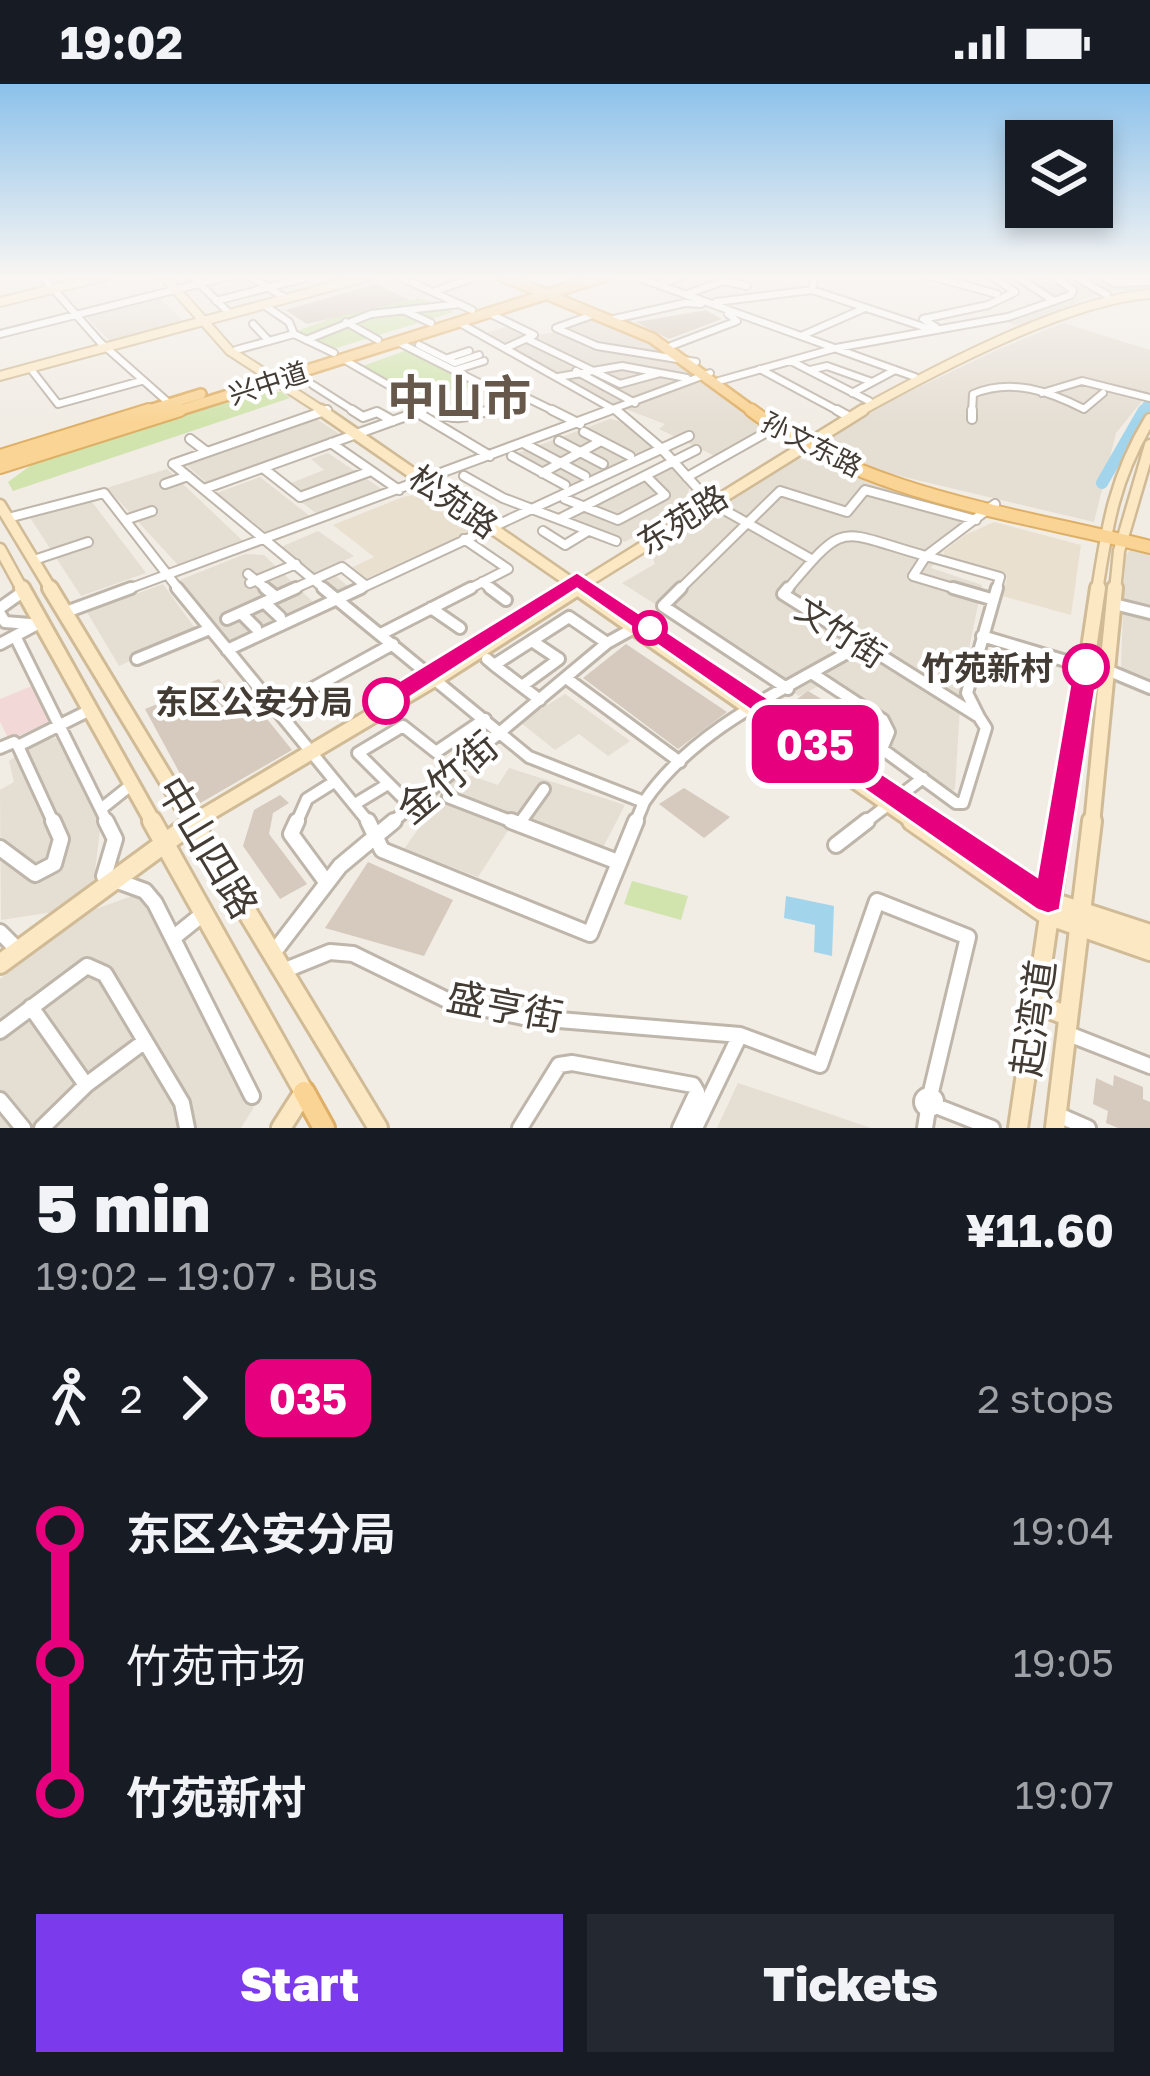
<!DOCTYPE html>
<meta charset="utf-8">
<style>
body{margin:0;font-family:"Golos Text","Noto Sans SC",sans-serif;background:#242831;color:#f1f3f6;height:100vh;display:flex;flex-direction:column;font-size:45px;white-space:nowrap}
*{box-sizing:border-box;margin:0}
p{font-size:39px;color:#9ea1a6}
.icon{flex:none;width:66px;height:66px;fill:none;stroke:currentColor;stroke-width:2;stroke-linecap:round;stroke-linejoin:round}
.map{position:relative;height:1044px;overflow:hidden}
.sheet{display:flex;flex-direction:column;background:#171b24;flex:1}
.sheet>*{flex:none}
.badge{padding:0 24px;border-radius:18px;font-size:42px;line-height:78px}
.tools{position:absolute;left:1005px;top:36px;display:grid;gap:24px}
.tools a{display:grid;place-items:center;width:108px;height:108px;border-radius:0px;background:#171b24;box-shadow:0 6px 18px #0003;font-size:60px}
.map>.badge{position:absolute;translate:-50% -50%;box-shadow:0 0 0 6px #fff}
.legs{display:flex;align-items:center;gap:18px;height:132px;padding:0 36px;font-size:39px}
.legs p{margin-inline-start:auto}
.summary{display:flex;align-items:center;justify-content:space-between;height:204px;padding:0 36px}
h1{font-size:66px;font-weight:800;line-height:90px}
.primary-button{display:flex;gap:24px;margin-top:auto;padding:24px 36px}
.primary-button a{flex:1;height:138px;border-radius:0px;background:#7c3aed;color:#fff;font-size:48px;font-weight:800;line-height:138px;text-align:center}
.primary-button a+a{background:#242831;color:#f1f3f6}
ul{padding:0 36px;list-style:none}
li{display:flex;align-items:center;gap:42px;height:132px;font-size:45px}
li i{display:grid;place-items:center;width:18px;height:100%;margin:0 15px;background:currentColor}
li i::after{content:'';width:30px;height:30px;margin:-15px;border:9px solid;border-radius:50%;background:#171b24}
li p{margin-inline-start:auto}
li:first-child i{background:linear-gradient(#0000 50%,currentColor 0)}
li:last-child i{background:linear-gradient(currentColor 50%,#0000 0)}
.status{display:flex;justify-content:space-between;align-items:center;height:84px;padding:0 60px;background:#171b24;direction:ltr}
.status svg{height:33px;fill:currentColor}
.map>svg:first-child{display:block}
.residential{fill:#e5ded3}
.education{fill:#eae0cf}
.medical{fill:#f2d9d8}
.green{fill:#d1e4ae}
.water{fill:#a2d5ec}
.lines{fill:none;stroke-linecap:round;stroke-linejoin:round}
.river-far1{stroke:#a2d5ec;stroke-width:9}
.river{stroke:#a2d5ec;stroke-width:12}
.building{fill:#d5cabd}
.street-far3-casing{stroke:#bfb6ab;stroke-width:10}
.street-far2-casing{stroke:#bfb6ab;stroke-width:12}
.street-far1-casing{stroke:#bfb6ab;stroke-width:16}
.street-casing{stroke:#bfb6ab;stroke-width:20}
.secondary-far3-casing{stroke:#d0bb96;stroke-width:12}
.secondary-far2-casing{stroke:#d0bb96;stroke-width:15}
.secondary-far1-casing{stroke:#d0bb96;stroke-width:20}
.secondary-casing{stroke:#d0bb96;stroke-width:24}
.primary-far2-casing{stroke:#deaf66;stroke-width:14}
.primary-far1-casing{stroke:#deaf66;stroke-width:16}
.primary-casing{stroke:#deaf66;stroke-width:26}
.street-far3{stroke:#fff;stroke-width:6}
.street-far2{stroke:#fff;stroke-width:8}
.street-far1{stroke:#fff;stroke-width:10}
.street{stroke:#fff;stroke-width:14}
.secondary-far3{stroke:#fce9c4;stroke-width:8}
.secondary-far2{stroke:#fce9c4;stroke-width:10}
.secondary-far1{stroke:#fce9c4;stroke-width:14}
.secondary{stroke:#fce9c4;stroke-width:18}
.primary-far2{stroke:#fad495;stroke-width:9}
.primary-far1{stroke:#fad495;stroke-width:12}
.primary{stroke:#fad495;stroke-width:20}
.line-1{fill:#e6007e;stroke:#fff;stroke-width:3}
.stop-1-dot{fill:#fff;stroke:#e6007e;stroke-width:6}
.labels{text-anchor:middle;dominant-baseline:central;stroke-width:9;stroke-linejoin:round;paint-order:stroke}
.far-street-label{font-size:27px;fill:#433c35;stroke:#fff}
.street-label{font-size:33px;fill:#433c35;stroke:#fff}
.stop-label{font-size:33px;font-weight:bold;fill:#433c35;stroke:#fff;text-anchor:end}
.near-street-label{font-size:39px;fill:#433c35;stroke:#fff}
.far-town-label{font-size:48px;font-weight:bold;fill:#66594c;stroke:#fff}
</style>
<div class="status"><b>19:02</b><svg viewBox="0 0 49 12"><path d="M0 12V9h3v3zM5 12V6h3v6zM10 12V3h3v9zM15 12V0h3v12zM26 1h20v11H26zM47 4h2v5h-2z"/></svg></div>
<div class="map">
<svg width="1150" height="1044" viewBox="0 0 1150 1044">
<rect width="100%" height="100%" fill="#f1ece4"/>
<path class="residential" d="M1014,192H1150V206L1102,208L1020,243L1000,235L1045,214Z
M158,213L184,238L111,258L84,231Z
M585,230L649,259L688,283L765,347L717,373L659,345L665,340L620,323L486,249L511,241L532,252L555,248L557,239Z
M1063,239L1150,266V307L1116,349L1094,438L883,388L808,356L999,265Z
M315,334L344,353L209,401L183,378Z
M610,335L624,338L655,366L565,406L507,373Z
M328,369L383,406L320,432L281,403L324,386L311,375Z
M798,374L973,426L931,484L982,501L961,604L955,705L941,713L881,673L898,647L823,600L799,612L622,499L655,480L649,465L708,424Z
M672,383L689,404L687,422L625,458L567,434Z
M167,385L243,457L178,481L107,404Z
M260,393L311,433L268,450L217,409Z
M89,414L146,489L81,512L29,432Z
M318,447L354,472L327,485L349,503L339,508L281,463Z
M1131,465L1150,466V602L1125,592L1121,583L1125,472Z
M245,470L264,471L314,519L230,560L180,496Z
M163,500L197,547L119,582L87,528Z
M565,610L630,657L608,672L579,650L555,666L520,638Z
M60,653L101,736L94,796L53,828L1,836L0,706L14,698L9,677L39,657Z
M509,684L625,721L598,773L511,742L478,793L404,765L459,688L498,701Z
M138,810L151,823L254,1023L241,1044H0V895L93,826Z
M738,999L871,1044H717Z"/>
<path class="education" d="M425,409L476,445L363,496L349,485L374,473L333,441L403,413Z
M994,438L1081,461L1071,531L1002,512L1007,494L943,474L944,467L965,451Z"/>
<path class="medical" d="M32,602L50,638L9,656L0,638V615Z"/>
<path class="green" d="M421,214L454,228L323,268L291,249L343,230Z
M407,266L477,303L436,308L431,319L363,282Z
M261,307L281,308L290,314L13,407L8,398L34,379Z
M632,797L688,812L681,836L624,820Z"/>
<path class="water" d="M786,812L834,822L832,872L814,868L815,841L784,834Z"/>
<g class="lines">
<path class="river-far1" d="M1142,329L1150,316"/>
<path class="river" d="M1102,399L1144,326"/>
</g>
<path class="building" d="M376,200L410,216L307,240L285,226Z
M706,226L722,235L669,255L636,238Z
M626,560L727,628L678,665L583,594Z
M219,595L249,636L263,630L292,666L197,721L145,625Z
M808,607L843,628L813,654L797,643L801,628L790,620Z
M684,704L730,733L704,754L659,720Z
M280,711L289,719L273,729L269,750L307,800L280,815L243,762L254,726Z
M368,778L453,816L424,872L325,844Z
M1114,991L1143,1003V1015L1150,1018V1044H1118L1106,1039L1108,1027L1093,1020L1096,994L1113,1002Z"/>
<g class="lines">
<defs>
<path id="street-far3" d="M42,192L100,258L170,320
M192,192L230,230
M249,192L287,215
M398,192L472,226
M634,192L915,293
M814,192L812,206L930,245
M930,192L997,210
M1016,192L1054,217
M1075,192L1107,211
M1102,192L1114,199L1150,198
M660,200L683,192
M433,208L475,193
M687,210L724,197L747,202
M216,217L305,194
M716,218L812,206
M264,221L289,238L294,250L334,269
M403,226L431,239
M489,229L534,251L506,264
M595,230L556,244L597,262L696,278
M614,235L685,219L701,220
M346,238L378,256
M458,238L620,329
M253,240L269,257
M936,243L923,235L988,221L1015,208L992,192
M0,250L230,192
M801,252L865,224
M306,256L371,230L460,220
M529,256L620,300L660,289
M398,258L503,311L523,312L558,329
M419,261L455,279L479,271
M671,262L737,237L728,230
M236,266L294,250
M448,274L469,267
M343,275L437,329
M791,277L869,317
M30,284L58,320L141,297
M760,285L842,329
M455,286L484,277
M810,286L827,282L872,298
M576,287L635,319
M558,293L622,282L687,294
M719,297L836,264L1008,233L1071,211L1073,206L1053,192
M313,301L357,329
M852,309L895,286
M1042,309L1082,297L1150,314
M318,329L327,326
M374,329H379
M415,329L429,324
M481,329L502,321L503,311
M602,329L710,289
M972,329L973,310C1011,294 1049,307 1084,325L1103,309"/>
<path id="street-far2" d="M352,326L363,333L377,328L393,337
M432,326C452,337 468,334 489,326
M552,326L580,340
M616,326L662,365L710,418L811,475
M837,326L846,331
M418,329L490,372
M972,335V326
M584,348L630,372
M190,355L207,368
M559,357L603,380
M331,359L399,406
M525,360L585,392
M512,372L565,401
M173,380L327,507
M173,380L327,326
M263,384L300,413L371,387
M542,389L601,357
M464,392L503,414L616,457
M687,393L774,344
M165,400L188,392
M204,405L423,326
M565,415L618,436L665,411L646,392
M8,434L104,409L180,507
M559,435L696,366
M125,436L152,427
M543,447L565,461L588,447
M464,455L508,485L465,507
M926,472L1000,493L996,507
M926,472L913,492L963,507
M926,472L995,420
M34,476L88,458
M248,490L269,507
M482,498L494,507
M250,499L296,480
M123,507L610,326
M289,507L342,483L365,501
M355,507L689,352
M678,507L780,407L847,428L865,406L976,436
M786,507C848,434 836,447 926,472"/>
<path id="street-far1" d="M177,504L370,740
M265,504L276,513
M323,504L529,673L644,718C693,645 787,604 861,561
M490,504L506,516
M681,504L663,522L788,605
M788,504L783,510L979,633L967,609L997,504
M953,504L991,515
M265,519L280,533
M1114,520L1150,529
M0,524L24,507
M431,524L460,544
M66,528L131,504
M241,529L256,544
M0,530L5,538L30,540
M227,535L296,504
M381,550L471,504
M15,552L108,740
M982,552L1086,583
M0,560L41,538
M227,566L361,504
M137,575L210,545
M487,575L494,581L569,533L607,559
M494,581L540,616
M1107,586L1150,604
M813,590L883,636L889,648L882,665L956,719H963L986,644L979,633
M566,594L680,678
M522,602L559,575L532,557
M275,625L393,560
M18,662L54,740
M0,664L14,658L18,662L90,626
M448,713L518,740
M355,720L388,700
M412,723L358,669L403,642L436,668L485,635
M101,725L131,701
M296,740L307,715L334,698
M390,740L607,559L643,539
M519,740L544,705
M635,740L644,718
M863,740L923,694"/>
<path id="street" d="M106,737L115,755L104,792L145,807L155,819L252,1012
M297,737L291,750L327,799
M368,737L382,766L590,850L636,737
M511,737L618,778
M836,761L867,737
M0,764L35,790L54,780L61,755L53,737
M0,848L14,862
M173,854L204,829
M274,868L340,782L394,737
M283,887L330,868L353,870L449,917L523,933L740,951L820,981L877,817L968,853L930,1012
M31,923L86,1001
M0,947L87,882L105,890L182,1019L187,1044
M1066,949L1150,982
M922 1018a7 7 0 1 1 14 0a7 7 0 1 1-14 0Z
M0,1016L23,1044
M936,1022L992,1044
M1056,1030L1088,1044
M42,1044L86,1001L145,957
M520,1044L559,981L572,979L693,1001L697,1008L680,1044
M695,1044L740,951
M925,1044L928,1025"/>
<path id="secondary-far3" d="M164,192L230,267L326,329
M0,218L105,192
M0,292L370,192
M857,329C933,287 1066,216 1150,210"/>
<path id="secondary-far2" d="M321,326L583,507
M0,421L52,507
M0,465L23,507
M572,507L863,326
M1097,507C1107,441 1115,392 1150,335
M1115,507L1119,467L1150,361"/>
<path id="secondary-far1" d="M22,504L154,740
M50,504L193,740
M578,504L917,740
M829,670L934,740
M190,740L436,594L577,504
M1063,740L1098,504
M1092,740L1115,504"/>
<path id="secondary" d="M152,737L304,1008L281,1044
M192,737L378,1044
M912,737L1047,831L1150,867
M929,737L1049,817L1150,850
M0,880L195,737
M1036,920L1068,932
M1018,1044L1063,737
M1055,1044L1092,737"/>
<path id="primary-far2" d="M502,192L652,254L755,329
M139,329L201,310
M171,329L605,192"/>
<path id="primary-far1" d="M751,326C865,412 1015,429 1150,463
M0,372L149,326
M0,383L180,326"/>
<path id="primary" d="M304,1008L324,1044"/>
</defs>
<use href="#street-far3" class="street-far3-casing"/>
<use href="#street-far2" class="street-far2-casing"/>
<use href="#street-far1" class="street-far1-casing"/>
<use href="#street" class="street-casing"/>
<use href="#secondary-far3" class="secondary-far3-casing"/>
<use href="#secondary-far2" class="secondary-far2-casing"/>
<use href="#secondary-far1" class="secondary-far1-casing"/>
<use href="#secondary" class="secondary-casing"/>
<use href="#primary-far2" class="primary-far2-casing"/>
<use href="#primary-far1" class="primary-far1-casing"/>
<use href="#primary" class="primary-casing"/>
<use href="#street-far3" class="street-far3"/>
<use href="#street-far2" class="street-far2"/>
<use href="#street-far1" class="street-far1"/>
<use href="#street" class="street"/>
<use href="#secondary-far3" class="secondary-far3"/>
<use href="#secondary-far2" class="secondary-far2"/>
<use href="#secondary-far1" class="secondary-far1"/>
<use href="#secondary" class="secondary"/>
<use href="#primary-far2" class="primary-far2"/>
<use href="#primary-far1" class="primary-far1"/>
<use href="#primary" class="primary"/>
</g>
<linearGradient id="sky" x2="0" y2="1"><stop stop-color="#8cc1ea"/><stop offset="0.57" stop-color="#f9f6f3"/><stop offset="1" stop-color="#f9f6f3" stop-opacity="0"/></linearGradient>
<rect width="1150" height="338" fill="url(#sky)"/>
<path class="line-1" d="M577,488L1037,792L1073,583L1077,577H1095L1099,583L1060,826L1048,830L1037,826L577,505L395,623H376L372,617L376,611Z"/>
<g class="stop-1-dot">
<circle cx="650" cy="544" r="15"/>
<circle cx="1086" cy="583" r="21"/>
<circle cx="386" cy="617" r="21"/>
</g>
<g class="labels">
<g class="far-street-label">
<text transform="translate(268 299) rotate(-18)">兴中道</text>
<text transform="translate(812 360) rotate(27)">孙文东路</text>
</g>
<g class="street-label">
<text transform="translate(454 417) rotate(35)">松苑路</text>
<text transform="translate(682 435) rotate(-32)">东苑路</text>
<text transform="translate(841 548) rotate(33)">文竹街</text>
</g>
<g class="stop-label">
<text x="1053" y="583">竹苑新村</text>
<text x="353" y="617">东区公安分局</text>
</g>
<g class="near-street-label">
<text transform="translate(447 693) rotate(-40)">金竹街</text>
<text transform="translate(208 763) rotate(59)">中山四路</text>
<text transform="translate(505 922) rotate(11)">盛亨街</text>
<text transform="translate(1033 934) rotate(-82)">起湾道</text>
</g>
<g class="far-town-label">
<text x="459" y="313">中山市</text>
</g>
</g>
</svg>
<div class="tools">
<a><svg class="icon" aria-label="layers" viewBox="0 0 24 24"><path d="M12 4l9 5-9 5-9-5zM3 14l9 5 9-5"/></svg></a>
</div>
<b class="badge" style="left:815px;top:660px;background:#e6007e;color:#fff">035</b>
</div>
<section class="sheet">
<div class="summary"><div><h1>5 min</h1><p>19:02 – 19:07 · Bus</p></div><b>¥11.60</b></div>
<div class="legs"><svg class="icon" aria-label="walk" viewBox="0 0 24 24"><circle cx="13" cy="4" r="2"/><path d="M13 8l-2 6 4 7M11 14l-3 7M7 12l3-4h3l4 4"/></svg>2<svg class="icon" aria-label="forward" viewBox="0 0 24 24"><path d="M9 5l7 7-7 7"/></svg><b class="badge" style="background:#e6007e;color:#fff">035</b><p>2 stops</p></div>
<ul>
<li><i style="color:#e6007e"></i><b>东区公安分局</b><p>19:04</p></li>
<li><i style="color:#e6007e"></i><span>竹苑市场</span><p>19:05</p></li>
<li><i style="color:#e6007e"></i><b>竹苑新村</b><p>19:07</p></li>
</ul>
<div class="primary-button"><a>Start</a><a>Tickets</a></div>
</section>
